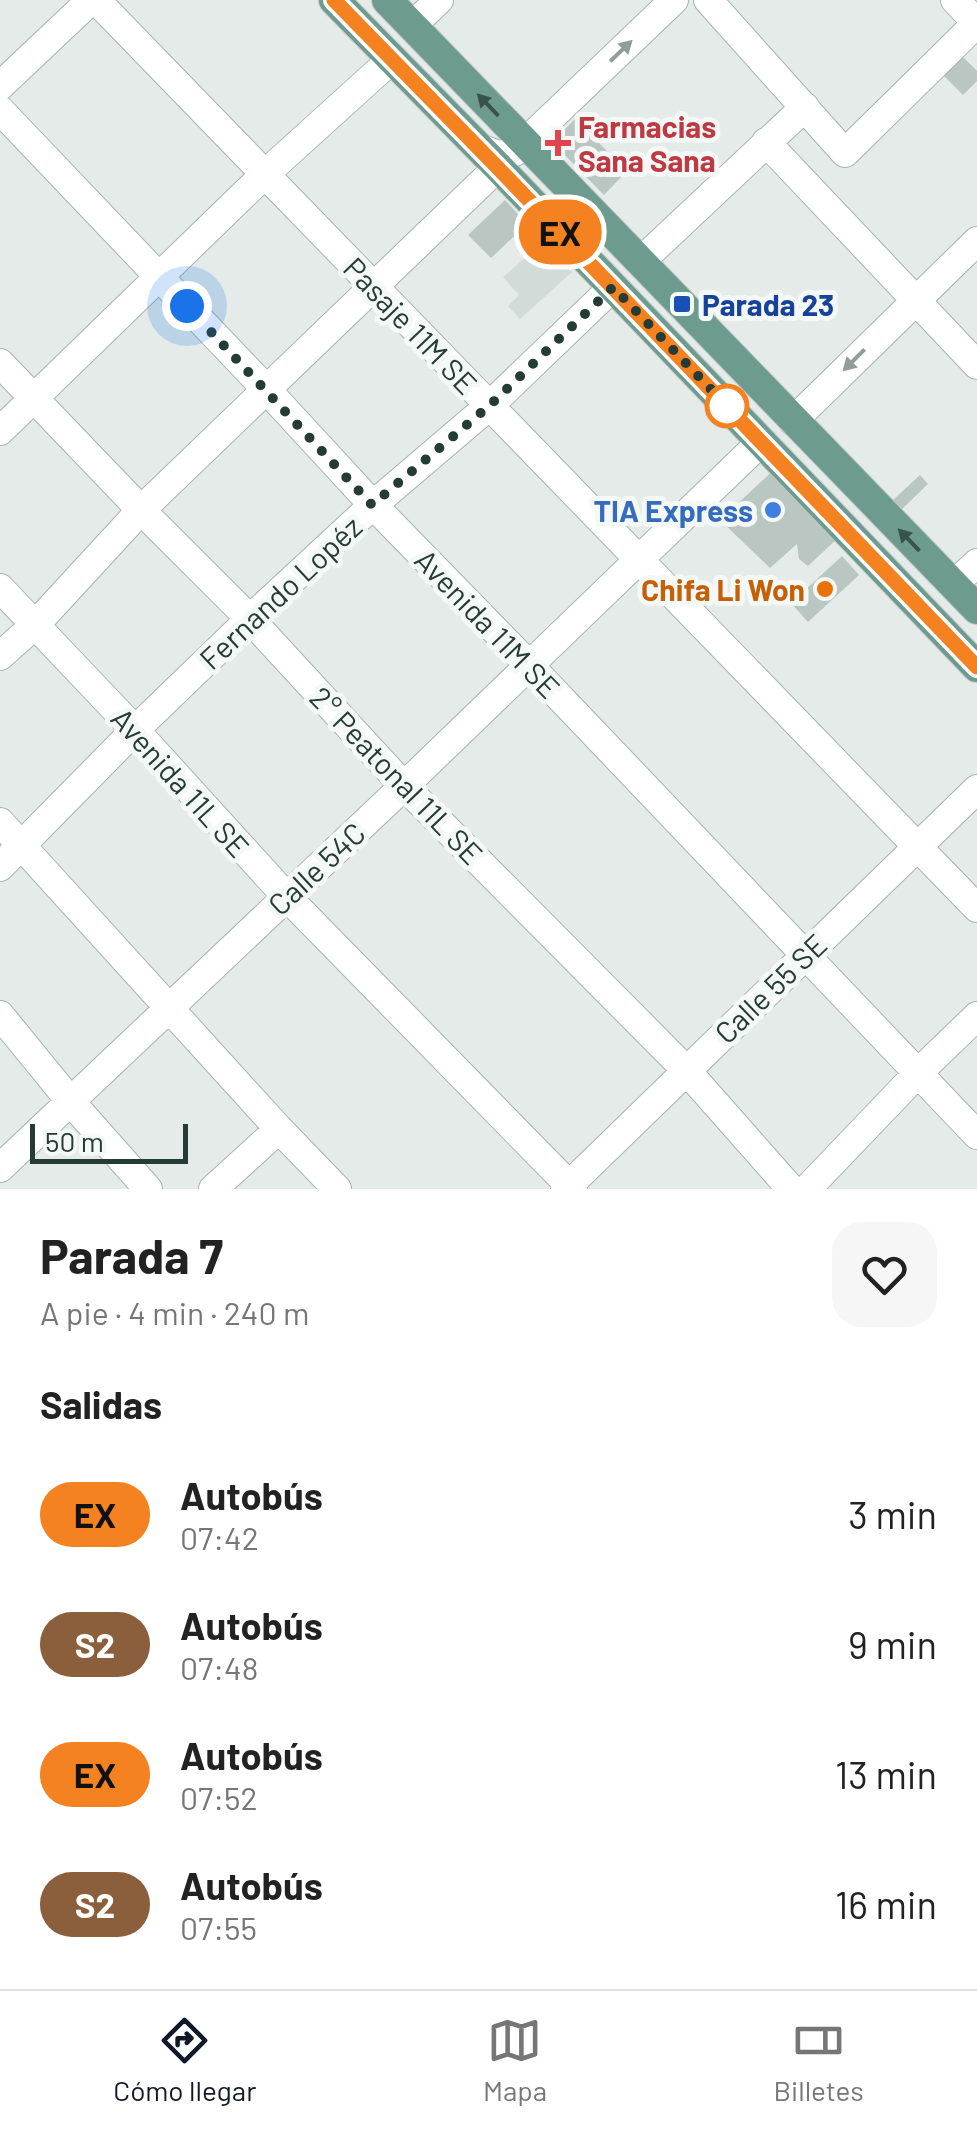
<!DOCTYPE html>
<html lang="es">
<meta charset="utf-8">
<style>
body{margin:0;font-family:Barlow,sans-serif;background:#f6f6f6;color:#222;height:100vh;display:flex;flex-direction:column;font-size:38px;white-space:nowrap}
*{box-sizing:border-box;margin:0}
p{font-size:32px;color:#767676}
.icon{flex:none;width:55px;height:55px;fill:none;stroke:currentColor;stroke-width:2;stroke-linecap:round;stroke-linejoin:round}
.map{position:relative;height:1189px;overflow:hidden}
.drawer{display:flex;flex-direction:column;background:#fff;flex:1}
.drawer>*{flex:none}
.badge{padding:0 20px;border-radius:32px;font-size:35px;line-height:65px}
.scale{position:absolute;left:30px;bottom:25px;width:158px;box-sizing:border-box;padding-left:10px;border:5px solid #253b35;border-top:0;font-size:28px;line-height:35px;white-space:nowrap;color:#253b35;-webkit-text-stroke:8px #f4f8f6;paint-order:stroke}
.you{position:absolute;width:50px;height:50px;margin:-25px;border:8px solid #fff;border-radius:50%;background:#1a73e8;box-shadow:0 0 0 15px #1a73e833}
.map>.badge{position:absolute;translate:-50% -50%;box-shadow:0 0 0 5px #fff}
h2{padding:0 40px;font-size:38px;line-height:90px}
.round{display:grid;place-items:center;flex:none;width:105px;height:105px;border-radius:30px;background:#f6f6f6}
.summary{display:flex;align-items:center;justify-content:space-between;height:170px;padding:0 40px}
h1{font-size:48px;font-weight:700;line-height:75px}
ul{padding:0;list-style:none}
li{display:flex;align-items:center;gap:30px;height:130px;padding:0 40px}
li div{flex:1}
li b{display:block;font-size:38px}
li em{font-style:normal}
li .badge{min-width:110px;font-weight:700;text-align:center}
.dock{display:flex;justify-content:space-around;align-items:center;height:140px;border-top:2px solid #e0e0e0;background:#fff;font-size:28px;color:#767676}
.dock a{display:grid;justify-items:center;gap:5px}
.dock .on{color:#111827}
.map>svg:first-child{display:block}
.built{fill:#d2dbd7}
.building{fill:#b9c6c1}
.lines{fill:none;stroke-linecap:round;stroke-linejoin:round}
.minor-casing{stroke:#a7b3af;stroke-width:30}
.major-casing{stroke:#c2c8c6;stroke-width:32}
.minor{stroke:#fff;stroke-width:28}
.major{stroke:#6e9b90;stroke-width:30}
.oneway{fill:#929d9a}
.oneway2{fill:#37534c}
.line-casing{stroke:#fff;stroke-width:22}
.line{stroke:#f58220;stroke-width:15}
.walk{stroke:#253b35;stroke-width:10;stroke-dasharray:0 18}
.health-dot{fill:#e0444e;stroke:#f4f8f6;stroke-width:4}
.transit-dot{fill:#1a4fb4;stroke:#f4f8f6;stroke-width:4}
.stop-dot{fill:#fff;stroke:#f58220;stroke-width:5}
.shop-dot{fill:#3f7fe0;stroke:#f4f8f6;stroke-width:4}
.food-dot{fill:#e8710a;stroke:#f4f8f6;stroke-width:4}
.labels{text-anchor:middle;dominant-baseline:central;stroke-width:10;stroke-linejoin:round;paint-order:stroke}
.health-label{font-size:30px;font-weight:bold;fill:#be3a42;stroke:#f4f8f6;text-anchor:start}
.transit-label{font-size:30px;font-weight:bold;fill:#164399;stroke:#f4f8f6;text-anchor:start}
.street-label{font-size:30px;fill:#253b35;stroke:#f4f8f6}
.shop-label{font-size:30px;font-weight:bold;fill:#366cbe;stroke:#f4f8f6;text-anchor:end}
.food-label{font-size:30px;font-weight:bold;fill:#c56008;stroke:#f4f8f6;text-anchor:end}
</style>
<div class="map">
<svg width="977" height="1189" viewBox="0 0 977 1189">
<rect width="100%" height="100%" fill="#e4ebe8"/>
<path class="built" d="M542,243L572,272L520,319L508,306L519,295L503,277Z"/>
<path class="building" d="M958,52L977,71V81L963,95L939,71Z
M575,119L627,171L604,195L552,142Z
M505,200L527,224L491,258L468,235Z
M777,467L839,537L808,566L799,559L797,544L770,568L720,520Z
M920,475L928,484L902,509L893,500Z
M842,556L859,575L808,622L791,603Z"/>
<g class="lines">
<defs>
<path id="minor" d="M96,0L977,908
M708,0L845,153L977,23L955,0
M412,26L439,0
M0,86L91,0
M0,110L266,389L373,505L529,665L977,1135
M766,142L977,365
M480,148L498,155L515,152L674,0
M640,262L805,107
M0,363L141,510L250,619L404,786L686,1070L791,1189
M793,421L977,241
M0,431L265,174L392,59
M953,585L977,563
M0,588L135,730L286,896L573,1189
M0,656L36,624L141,510L498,167
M0,822L279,1129L337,1189
M0,867L135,730L250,619L373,505L489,406L613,287
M0,1015L71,1102L148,1189
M0,1168L404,786L761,442
M213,1189L279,1129
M565,1189L977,789
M807,1189L918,1073L977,1016"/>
<path id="major" d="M334,0L498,167L977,667
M387,0L977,609"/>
</defs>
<use href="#minor" class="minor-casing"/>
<use href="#major" class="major-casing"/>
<use href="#minor" class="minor"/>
<use href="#major" class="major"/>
</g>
<defs><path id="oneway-solid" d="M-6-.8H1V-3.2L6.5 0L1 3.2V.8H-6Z" transform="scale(2.5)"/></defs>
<g class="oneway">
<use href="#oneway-solid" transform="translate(621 51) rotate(-44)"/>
<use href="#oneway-solid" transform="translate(854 360) rotate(135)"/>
</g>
<g class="oneway2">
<use href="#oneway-solid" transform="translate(488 105) rotate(-134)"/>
<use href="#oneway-solid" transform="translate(909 540) rotate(-134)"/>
</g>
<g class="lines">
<defs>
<path id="line" d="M334,0L498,168L977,667"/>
</defs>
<use href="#line" class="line-casing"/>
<use href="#line" class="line"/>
<path class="walk" d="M187,306L372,505L489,406L613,287L727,406"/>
</g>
<path class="health-dot" d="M553 128h10v10h10v10h-10v10h-10v-10h-10v-10h10z"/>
<rect class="transit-dot" x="672" y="294" width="20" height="20" rx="5"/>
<circle class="stop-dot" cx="727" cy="406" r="20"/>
<circle class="shop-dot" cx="773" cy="510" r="10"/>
<circle class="food-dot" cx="825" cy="589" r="10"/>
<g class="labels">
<g class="health-label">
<text x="578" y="126">Farmacias<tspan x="578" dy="34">Sana Sana</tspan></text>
</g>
<g class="transit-label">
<text x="702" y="304">Parada 23</text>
</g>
<g class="street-label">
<text transform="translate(411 325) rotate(46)">Pasaje 11M SE</text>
<text transform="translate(280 592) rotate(-43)">Fernando Lopéz</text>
<text transform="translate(488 623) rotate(46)">Avenida 11M SE</text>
<text transform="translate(397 775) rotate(46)">2° Peatonal 11L SE</text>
<text transform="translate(181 782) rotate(48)">Avenida 11L SE</text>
<text transform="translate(316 868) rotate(-43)">Calle 54C</text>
<text transform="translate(770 988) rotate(-44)">Calle 55 SE</text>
</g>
<g class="shop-label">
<text x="753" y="510">TIA Express</text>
</g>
<g class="food-label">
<text x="805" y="589">Chifa Li Won</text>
</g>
</g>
</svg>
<div class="scale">50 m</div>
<div class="you" style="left:187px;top:306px"></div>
<b class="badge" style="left:560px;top:232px;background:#f58220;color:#111">EX</b>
</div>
<section class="drawer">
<div class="summary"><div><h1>Parada 7</h1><p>A pie · 4 min · 240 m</p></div><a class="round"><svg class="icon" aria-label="heart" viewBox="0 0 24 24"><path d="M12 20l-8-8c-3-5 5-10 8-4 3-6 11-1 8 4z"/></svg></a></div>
<h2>Salidas</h2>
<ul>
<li><span class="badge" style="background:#f58220;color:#111">EX</span><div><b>Autobús</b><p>07:42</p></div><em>3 min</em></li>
<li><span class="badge" style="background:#8b5e3c;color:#fff">S2</span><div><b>Autobús</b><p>07:48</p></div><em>9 min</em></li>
<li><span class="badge" style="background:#f58220;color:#111">EX</span><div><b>Autobús</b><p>07:52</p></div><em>13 min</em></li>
<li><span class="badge" style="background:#8b5e3c;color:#fff">S2</span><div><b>Autobús</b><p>07:55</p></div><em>16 min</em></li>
</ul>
</section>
<nav class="dock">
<a class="on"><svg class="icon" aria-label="directions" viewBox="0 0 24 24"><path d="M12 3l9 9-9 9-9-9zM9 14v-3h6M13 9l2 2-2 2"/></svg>Cómo llegar</a>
<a><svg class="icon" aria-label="map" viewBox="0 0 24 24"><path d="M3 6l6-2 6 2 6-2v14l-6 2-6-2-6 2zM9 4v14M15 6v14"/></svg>Mapa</a>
<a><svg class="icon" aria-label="tickets" viewBox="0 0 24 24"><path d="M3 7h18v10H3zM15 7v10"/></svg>Billetes</a>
</nav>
